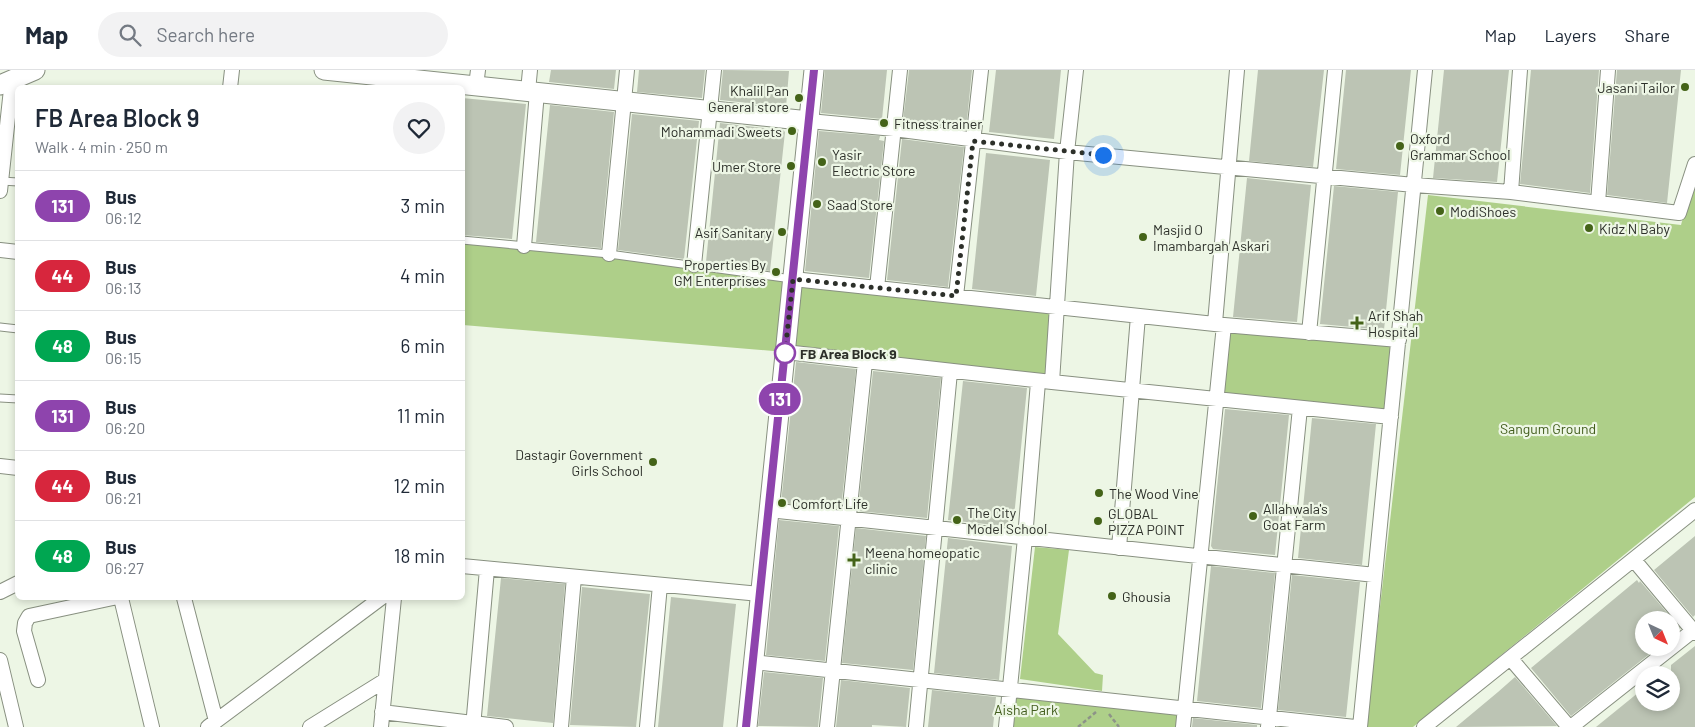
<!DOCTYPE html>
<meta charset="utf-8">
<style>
body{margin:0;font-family:Barlow,sans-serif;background:#f2f2f3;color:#1f2937;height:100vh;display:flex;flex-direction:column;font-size:19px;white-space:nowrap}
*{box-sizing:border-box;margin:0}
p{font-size:16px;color:#747a83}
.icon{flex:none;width:28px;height:28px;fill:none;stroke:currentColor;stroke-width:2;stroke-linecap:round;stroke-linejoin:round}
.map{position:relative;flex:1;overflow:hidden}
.details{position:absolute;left:15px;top:15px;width:450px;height:515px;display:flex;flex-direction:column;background:#fff;border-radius:8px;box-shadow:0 2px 8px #0003}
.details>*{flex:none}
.badge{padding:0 10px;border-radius:16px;font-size:18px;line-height:32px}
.needle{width:32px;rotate:137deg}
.tools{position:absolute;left:1635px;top:541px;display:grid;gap:10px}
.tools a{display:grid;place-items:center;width:45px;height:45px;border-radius:50%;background:#fff;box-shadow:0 2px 8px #0003;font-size:25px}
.you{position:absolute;width:25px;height:25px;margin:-12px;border:4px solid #fff;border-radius:50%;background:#1a73e8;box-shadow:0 0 0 8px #1a73e833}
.map>.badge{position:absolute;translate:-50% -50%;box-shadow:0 0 0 2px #fff}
.round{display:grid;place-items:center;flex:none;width:52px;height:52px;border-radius:26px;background:#f2f2f3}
.summary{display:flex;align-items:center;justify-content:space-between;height:85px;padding:0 20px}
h1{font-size:24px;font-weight:600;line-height:38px}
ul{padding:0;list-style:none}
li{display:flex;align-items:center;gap:15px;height:70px;padding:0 20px;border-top:1px solid #e0e1e3}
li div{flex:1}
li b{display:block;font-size:19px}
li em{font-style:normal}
li .badge{min-width:55px;font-weight:700;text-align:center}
header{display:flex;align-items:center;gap:30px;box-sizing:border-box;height:70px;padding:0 25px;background:#fff;border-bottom:1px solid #e0e1e3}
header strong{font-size:24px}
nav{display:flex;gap:28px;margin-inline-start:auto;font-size:18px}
.search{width:350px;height:45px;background:#f2f2f3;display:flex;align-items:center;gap:12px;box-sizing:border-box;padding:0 18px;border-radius:28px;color:#747a83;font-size:19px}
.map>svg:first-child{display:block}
.green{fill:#aecf89}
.building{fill:#bcc4b4}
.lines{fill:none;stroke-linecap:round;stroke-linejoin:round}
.lane-casing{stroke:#889080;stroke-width:9}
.street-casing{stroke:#889080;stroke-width:16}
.secondary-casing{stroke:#889080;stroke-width:21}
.path{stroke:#8d9388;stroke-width:2.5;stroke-dasharray:4 2.5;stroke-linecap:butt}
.lane{stroke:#fff;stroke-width:7}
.street{stroke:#fff;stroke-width:14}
.secondary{stroke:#fff;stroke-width:19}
.line-casing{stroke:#fff;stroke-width:11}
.line{stroke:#8e44ad;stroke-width:8}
.walk{stroke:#2d302a;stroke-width:5;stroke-dasharray:0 9}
.poi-dot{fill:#446318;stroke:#edf6e5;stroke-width:2}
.stop-dot{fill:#fff;stroke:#8e44ad;stroke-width:2.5}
.labels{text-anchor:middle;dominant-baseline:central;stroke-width:4.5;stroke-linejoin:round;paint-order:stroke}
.poi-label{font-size:14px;fill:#2d302a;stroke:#edf6e5;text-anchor:start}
.stop-label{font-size:14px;font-weight:bold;fill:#2d302a;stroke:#edf6e5;text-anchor:start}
.park-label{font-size:14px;fill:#425d1d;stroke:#edf6e5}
</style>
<header>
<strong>Map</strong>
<div class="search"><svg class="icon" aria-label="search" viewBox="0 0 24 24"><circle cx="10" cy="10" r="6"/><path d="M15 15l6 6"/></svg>Search here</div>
<nav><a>Map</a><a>Layers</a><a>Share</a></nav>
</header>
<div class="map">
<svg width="1695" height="657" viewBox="0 0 1695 657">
<rect width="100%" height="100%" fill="#edf6e5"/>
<path class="green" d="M1695,103V427L1413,657H1366L1428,125L1681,155Z
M462,171L1058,238L1052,312L785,282L463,255Z
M1224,255L1399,270L1391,347L1217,330Z
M1035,477L1069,480L1058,564L1095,603L1103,605L1102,621L1020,609Z
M1010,619L1185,638L1183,657H1006Z"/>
<path class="building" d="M551,0H616L614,19L549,12Z
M639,0H705L702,28L637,22Z
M723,0L789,1L786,37L720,30Z
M825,0H887L882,49L821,43Z
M909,0H972L966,60L903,51Z
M996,0H1061L1054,69L989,62Z
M1258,0H1324L1313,97L1249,91Z
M1346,0H1411L1400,105L1336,99Z
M1444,0H1509L1497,112L1433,108Z
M1531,0H1599L1590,123L1520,114Z
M1617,0H1681L1667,133L1607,125Z
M462,28L526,34L512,169L462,165Z
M550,35L614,42L601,178L536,172Z
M632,44L699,51L684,189L618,180Z
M720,53L783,60L785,62L770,201L706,192Z
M819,61L880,66L879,70L884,71L869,208L805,201Z
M902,69L964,77L948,217L887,210Z
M986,83L1050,90L1036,226L972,219Z
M1247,108L1311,115L1297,252L1233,247Z
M1334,116L1398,122L1384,260L1320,254Z
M796,292L856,299L841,439L781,433Z
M873,301L941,308L927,448L858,441Z
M963,311L1027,318L1013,457L948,450Z
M1225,339L1289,345L1275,485L1213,479L1211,476Z
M1312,348L1376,354L1362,495L1298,488Z
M779,450L839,456L825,591L766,585Z
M856,458L926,466L913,600L842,593Z
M1695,466V545L1693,547L1654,500Z
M948,468L1012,476L999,610L934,603Z
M1211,496L1275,503L1261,638L1197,631Z
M1292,505L1360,512L1346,647L1278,640Z
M501,508L565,514L553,653L487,646Z
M1637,510L1639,513L1640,511L1680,558L1671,565V550H1644V578H1657L1571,646L1531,598Z
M582,517L650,524L636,657L570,655Z
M671,527L736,534L723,657H658Z
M1695,576V657H1596L1644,618V632H1671V595Z
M764,602L823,608L818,657L758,656Z
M1515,607L1557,656L1456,657L1498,622Z
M841,610L910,618L906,657L872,655V657H836Z
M932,620L996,627L993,657H928Z
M1193,648L1257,655V657H1192Z"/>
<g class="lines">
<defs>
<path id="lane" d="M1,111L18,112
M462,170L609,184L792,209
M0,257L18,259
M0,328L18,329"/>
<path id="street" d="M476,16L478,0
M230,18L232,0
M528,21L530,0
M809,51L894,59L1067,82L1414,115L1511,122L1679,143L1695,94
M0,121L12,10
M1511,122L1520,0
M1598,133L1608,0
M524,176L537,22
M0,180L18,182
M609,184L627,0
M694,195L714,0
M793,209L1224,255L1399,270
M877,218L900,0
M956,226L981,0
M1215,253L1237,0
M1309,263L1335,0
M785,282L1052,312L1067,82L1076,0
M1052,312L1391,347
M0,396L18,398
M769,440L1375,505
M1119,478L1138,246
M1634,490L1695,563
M462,496L760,524
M0,522L18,513
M121,528L152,657
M184,528L216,651
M1511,589L1569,657
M0,590L16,657
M753,592L1355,657
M38,610L24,561L25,553L29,546L113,528
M382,642L506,657
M208,657L381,528
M310,657L384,611
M381,657L394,528
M473,657L487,499
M561,657L574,507
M647,657L660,515
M827,657L865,292
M916,657L950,302
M1006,657L1025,468L1038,312
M1183,657L1224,255
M1268,657L1300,338
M1360,657L1425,0
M1424,657L1695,440
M1571,657L1695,559"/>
<path id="secondary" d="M324,0L809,51
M0,15L35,0
M747,657L814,0"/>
</defs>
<use href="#lane" class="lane-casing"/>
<use href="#street" class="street-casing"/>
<use href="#secondary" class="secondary-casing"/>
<path class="path" d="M1109,644L1119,657
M1078,657L1096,642"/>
<use href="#lane" class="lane"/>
<use href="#street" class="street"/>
<use href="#secondary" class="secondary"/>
</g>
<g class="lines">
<defs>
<path id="line" d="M746,657L814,0"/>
</defs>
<use href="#line" class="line-casing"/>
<use href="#line" class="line"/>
<path class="walk" d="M785,283L793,209L956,226L973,71L1103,85"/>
</g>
<g class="poi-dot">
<circle cx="1685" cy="17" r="5"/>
<circle cx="799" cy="28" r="5"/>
<circle cx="884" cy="53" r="5"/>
<circle cx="792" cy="61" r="5"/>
<circle cx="1400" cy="76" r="5"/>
<circle cx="822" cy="92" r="5"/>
<circle cx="791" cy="96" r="5"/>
<circle cx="817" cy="134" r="5"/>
<circle cx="1440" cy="141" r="5"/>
<circle cx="1589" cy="158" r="5"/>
<circle cx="782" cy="162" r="5"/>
<circle cx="1143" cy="167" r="5"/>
<circle cx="776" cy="202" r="5"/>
<path d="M1354.5 245.5h5v5h5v5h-5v5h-5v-5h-5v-5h5z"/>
<circle cx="653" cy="392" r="5"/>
<circle cx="1099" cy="423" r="5"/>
<circle cx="782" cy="433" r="5"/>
<circle cx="1253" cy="446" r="5"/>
<circle cx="957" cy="450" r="5"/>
<circle cx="1098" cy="451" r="5"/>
<path d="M851.5 482.5h5v5h5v5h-5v5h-5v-5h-5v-5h5z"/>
<circle cx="1112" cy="526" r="5"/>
</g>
<circle class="stop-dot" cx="785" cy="283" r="10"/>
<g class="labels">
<g class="poi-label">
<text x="1675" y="17" text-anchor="end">Jasani Tailor</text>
<text x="789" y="20" text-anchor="end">Khalil Pan<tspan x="789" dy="16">General store</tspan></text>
<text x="894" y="53">Fitness trainer</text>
<text x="782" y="61" text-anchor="end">Mohammadi Sweets</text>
<text x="1410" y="68">Oxford<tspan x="1410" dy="16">Grammar School</tspan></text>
<text x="832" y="84">Yasir<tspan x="832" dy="16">Electric Store</tspan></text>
<text x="781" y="96" text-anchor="end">Umer Store</text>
<text x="827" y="134">Saad Store</text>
<text x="1450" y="141">ModiShoes</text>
<text x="1599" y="158">Kidz N Baby</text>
<text x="1153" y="159">Masjid O<tspan x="1153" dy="16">Imambargah Askari</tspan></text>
<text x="772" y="162" text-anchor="end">Asif Sanitary</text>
<text x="766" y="194" text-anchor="end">Properties By<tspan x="766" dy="16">GM Enterprises</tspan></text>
<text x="1368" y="245">Arif Shah<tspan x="1368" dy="16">Hospital</tspan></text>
<text x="643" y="384" text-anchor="end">Dastagir Government<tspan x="643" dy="16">Girls School</tspan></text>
<text x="1109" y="423">The Wood Vine</text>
<text x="792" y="433">Comfort Life</text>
<text x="1263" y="438">Allahwala's<tspan x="1263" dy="16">Goat Farm</tspan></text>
<text x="967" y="442">The City<tspan x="967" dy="16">Model School</tspan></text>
<text x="1108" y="443">GLOBAL<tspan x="1108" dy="16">PIZZA POINT</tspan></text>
<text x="865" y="482">Meena homeopatic<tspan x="865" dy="16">clinic</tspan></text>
<text x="1122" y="526">Ghousia</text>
</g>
<g class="stop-label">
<text x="800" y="283">FB Area Block 9</text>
</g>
<g class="park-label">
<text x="1548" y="358">Sangum Ground</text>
<text x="1026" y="639">Aisha Park</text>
</g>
</g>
</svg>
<div class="tools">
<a><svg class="needle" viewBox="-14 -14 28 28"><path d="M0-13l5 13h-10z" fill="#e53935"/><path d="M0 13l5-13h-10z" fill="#747a83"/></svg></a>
<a><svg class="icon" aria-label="layers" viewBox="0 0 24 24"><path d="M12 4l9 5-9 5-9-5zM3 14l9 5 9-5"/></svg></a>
</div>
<div class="you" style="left:1103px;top:85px"></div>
<b class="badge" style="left:780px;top:329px;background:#8e44ad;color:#fff">131</b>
<section class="details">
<div class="summary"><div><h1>FB Area Block 9</h1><p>Walk · 4 min · 250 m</p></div><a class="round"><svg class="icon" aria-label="heart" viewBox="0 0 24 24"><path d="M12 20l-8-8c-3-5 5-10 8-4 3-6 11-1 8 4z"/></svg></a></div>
<ul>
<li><span class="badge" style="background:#8e44ad;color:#fff">131</span><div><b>Bus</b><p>06:12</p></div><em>3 min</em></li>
<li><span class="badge" style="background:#d7263d;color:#fff">44</span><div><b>Bus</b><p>06:13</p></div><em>4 min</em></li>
<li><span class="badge" style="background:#00a651;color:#fff">48</span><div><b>Bus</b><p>06:15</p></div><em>6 min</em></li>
<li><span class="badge" style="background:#8e44ad;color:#fff">131</span><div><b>Bus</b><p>06:20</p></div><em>11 min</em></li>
<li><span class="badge" style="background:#d7263d;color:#fff">44</span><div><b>Bus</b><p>06:21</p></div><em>12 min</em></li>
<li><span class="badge" style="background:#00a651;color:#fff">48</span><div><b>Bus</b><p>06:27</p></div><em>18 min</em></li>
</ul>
</section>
</div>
